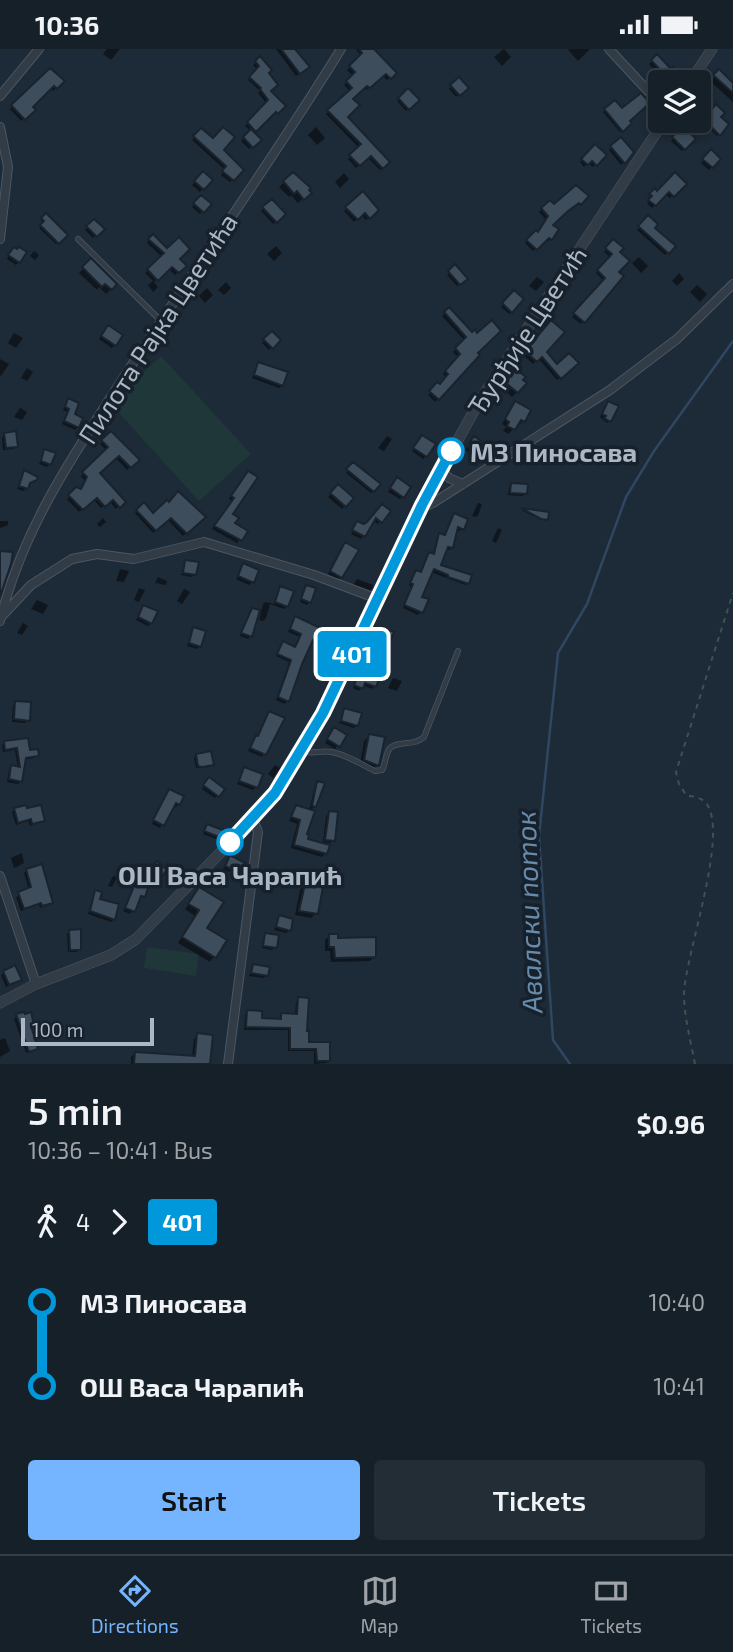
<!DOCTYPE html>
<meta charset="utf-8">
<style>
body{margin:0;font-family:"Exo 2",sans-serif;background:#232d35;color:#f1f3f6;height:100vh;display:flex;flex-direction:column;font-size:26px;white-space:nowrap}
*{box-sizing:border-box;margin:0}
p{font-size:23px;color:#9ea3a8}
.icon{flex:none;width:38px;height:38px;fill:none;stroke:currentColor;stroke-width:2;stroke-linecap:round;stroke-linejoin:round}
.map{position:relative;height:1015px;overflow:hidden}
.drawer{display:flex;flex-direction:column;background:#162029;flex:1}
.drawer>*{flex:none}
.badge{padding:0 14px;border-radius:5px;font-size:24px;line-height:46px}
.controls{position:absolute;left:648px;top:21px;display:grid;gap:14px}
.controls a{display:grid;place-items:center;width:63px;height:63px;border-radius:7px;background:#162029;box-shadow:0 4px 10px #0003,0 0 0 2px #353e46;font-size:35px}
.scale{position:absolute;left:21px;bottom:18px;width:133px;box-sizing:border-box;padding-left:7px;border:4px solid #abb7c5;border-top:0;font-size:19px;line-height:24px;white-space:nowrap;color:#abb7c5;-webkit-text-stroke:5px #17212c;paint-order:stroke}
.map>.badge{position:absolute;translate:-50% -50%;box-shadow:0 0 0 4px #fff}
.legs{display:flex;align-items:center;gap:10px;height:77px;padding:0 28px;font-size:23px}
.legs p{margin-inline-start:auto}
.overview{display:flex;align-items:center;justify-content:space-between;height:119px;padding:0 28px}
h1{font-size:38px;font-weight:600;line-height:52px}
.action{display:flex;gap:14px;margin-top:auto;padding:14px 28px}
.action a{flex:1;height:80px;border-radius:7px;background:#75b5ff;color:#111;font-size:28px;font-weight:600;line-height:80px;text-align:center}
.action a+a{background:#232d35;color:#f1f3f6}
ul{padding:0 28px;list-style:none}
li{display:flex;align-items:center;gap:24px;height:84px;font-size:26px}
li i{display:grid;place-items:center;width:10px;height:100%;margin:0 9px;background:currentColor}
li i::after{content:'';width:18px;height:18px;margin:-9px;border:5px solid;border-radius:50%;background:#162029}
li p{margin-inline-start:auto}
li:first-child i{background:linear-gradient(#0000 50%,currentColor 0)}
li:last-child i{background:linear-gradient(currentColor 50%,#0000 0)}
.status{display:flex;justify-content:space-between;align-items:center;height:49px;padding:0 35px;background:#162029;direction:ltr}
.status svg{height:19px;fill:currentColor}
.tabs{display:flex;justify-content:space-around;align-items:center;height:98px;border-top:2px solid #353e46;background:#162029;font-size:19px;color:#9ea3a8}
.tabs a{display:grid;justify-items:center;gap:4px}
.tabs .current{color:#75b5ff}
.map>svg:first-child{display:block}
.green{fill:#1f3738}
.shadow{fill:#0007}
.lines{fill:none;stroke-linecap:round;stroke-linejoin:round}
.stream{stroke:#2f4760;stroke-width:2.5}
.building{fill:#3e4d5c;stroke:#19232e;stroke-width:2}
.service-casing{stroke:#4c5763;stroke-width:6}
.minor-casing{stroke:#4c5763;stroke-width:10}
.tertiary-casing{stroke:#4c5763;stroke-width:11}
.path{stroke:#3a5353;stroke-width:2;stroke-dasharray:5 5;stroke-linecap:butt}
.service{stroke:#313c47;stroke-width:4.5}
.minor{stroke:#313c47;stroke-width:8}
.tertiary{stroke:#313c47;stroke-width:10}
.line-1-casing{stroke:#fff;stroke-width:16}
.line-1{stroke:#0098da;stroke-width:10}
.stop-1-dot{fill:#fff;stroke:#0098da;stroke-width:3.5}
.labels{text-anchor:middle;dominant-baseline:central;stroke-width:7;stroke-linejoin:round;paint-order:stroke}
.street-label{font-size:26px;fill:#abb7c5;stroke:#17212c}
.stop-label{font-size:26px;font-weight:bold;fill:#abb7c5;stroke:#17212c;text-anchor:start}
.water-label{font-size:28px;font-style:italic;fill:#688aab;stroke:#17212c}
</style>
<div class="status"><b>10:36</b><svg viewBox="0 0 49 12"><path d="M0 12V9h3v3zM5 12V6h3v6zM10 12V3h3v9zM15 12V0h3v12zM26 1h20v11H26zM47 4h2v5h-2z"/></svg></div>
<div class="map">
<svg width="733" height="1015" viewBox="0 0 733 1015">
<rect width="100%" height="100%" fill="#1d2a37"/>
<path class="green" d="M161,307L251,405L199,452L110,354Z
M147,898L199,905L196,927L144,919Z"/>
<path class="shadow" d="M107,0H120L111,11L103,5Z
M276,0H293L305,20L296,27Z
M356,0H372L395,24L387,31L382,26L366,41L364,38L351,50L346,68L388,113L380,121L367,108L356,119L348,110L359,99L326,65L351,43L344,36L353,27L347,21L361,7Z
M504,0L511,8L502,17L494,8Z
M590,0L578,12L568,1L569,0Z
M657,8L679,27L673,33H660L658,48L649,39L661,28L649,15Z
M260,10L267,24L269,42L284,57L274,66L272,64L252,84L259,91L249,100L241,92L251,82L245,77L267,55L258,44L260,42L248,31L258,21L253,16Z
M50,21L63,32L53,42L50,39L30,58L33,61L21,72L10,60Z
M720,22L733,35V53L710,32Z
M459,31L466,39L456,48L449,40Z
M408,41L417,51L406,62L397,52Z
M615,53L630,74L620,83L603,63Z
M710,59L727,75L717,87L699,70Z
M316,78L325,89L317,96L308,86Z
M683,79L694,90L682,102L671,92Z
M201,81L242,121L230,133L221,126L225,121L192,91Z
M621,90L632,103L621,116L609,101Z
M595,97L604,106L593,118L588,114L584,118L580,113Z
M711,103L719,110L709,121L701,114Z
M203,124L210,131L200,143L192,136Z
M344,124L349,130L340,139L335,133Z
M293,125L310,143L298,154L291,146L289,148L279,138Z
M684,135L670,149L665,145L652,159L647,154L650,151L648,149L655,142L657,144Z
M363,144L376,161L366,171L361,166L354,173L344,162Z
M201,148L209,155L200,165L192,158Z
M586,148L577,157L575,156L550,177L551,190L548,192L545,190L533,202L525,194L536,184L537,185L546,171L539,163L550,153L554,158Z
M272,152L284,165L273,175L261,162Z
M46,166L65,186L56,195L39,179L43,174L41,172Z
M648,169L652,179L673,197L665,206L637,181Z
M94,172L102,180L93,189L85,181Z
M153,187L184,217L175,226L168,219L154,233L158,238L153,243L148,236L153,232L145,224L162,208L147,194Z
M614,192L618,203L617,223L622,228L581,275L572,268L604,232L596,224L611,209L604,203Z
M276,197L282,204L274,212L267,205Z
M34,202L39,206L35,211L30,207Z
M11,203L19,213L16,216L7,210Z
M639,208L648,217L641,224L632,214Z
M91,212L115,236L106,245L99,238L97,241L79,224Z
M455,218L465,230L457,237L447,226Z
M679,224L684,230L677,237L672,232Z
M537,228L544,233L536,242L529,237Z
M226,233L231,239L224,246L218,241Z
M697,236L707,245L700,253L690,243Z
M207,239L213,246L205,254L199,247Z
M514,244L522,251L509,265L501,258Z
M449,261L472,285L477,306L435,353L428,346L447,329L443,325L458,308L453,303L465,292L442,267Z
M551,273L545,303L557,317L576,314L557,331L538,309L533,315L523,306Z
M105,281L121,287L112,299L99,290Z
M14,284L23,289L16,299L8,294Z
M272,284L279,291L269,301L262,294Z
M0,310L9,315L1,327L0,326Z
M259,315L282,337L279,339L252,329Z
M27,319L33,323L27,332L21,329Z
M507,324L521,331L517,343L512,348L499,336Z
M68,351L78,378L75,381L62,375L68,363L63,361Z
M515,354L523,372L518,377L516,375L509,385L503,382L506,378L502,375Z
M608,354L610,372L607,374L600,368Z
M20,359L27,363L22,371L14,368Z
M111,384L137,411L127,421L115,408L98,424L124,453L116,460L109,452L101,459L93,450L79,463L67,450L77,440L81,442L85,432L81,427L107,402L100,395Z
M5,386L16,397L13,400L3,401L2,388Z
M387,387L392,390L384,402L378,399Z
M420,391L426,407L423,410L412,402Z
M471,392L488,399L479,410L465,401Z
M45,402L50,415L47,418L39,415Z
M353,415L378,436L371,444L346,424Z
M25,423L35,426V430L24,442L17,440Z
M245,427L230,465L233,475L245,483L237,494L212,480L232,452L229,450Z
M395,433L402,448L400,450L388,443Z
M511,436L526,444L523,447L508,446L509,439Z
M338,437L351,449L342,460L328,448Z
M478,454L482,455L478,466L476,468L472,467Z
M144,456L153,466L204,468L183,487L167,470L153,484L135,464Z
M382,457L389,463L378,475L373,472L361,490L351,485L355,477H364Z
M521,461L548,464L547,470H539Z
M455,466L462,480L459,482L456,481L452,498L449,501L445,500L439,517L468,534L465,536L431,523L420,549L421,563L418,566L403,559L412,538L409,537L414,526L416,523L420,524L426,508L429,505L433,506L437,489L440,486L444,487Z
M103,469L106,473L100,478L97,475Z
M0,472H8V476L0,479Z
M498,479L502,481L496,494L492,492Z
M343,498L341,528L338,531L328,525Z
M186,513L195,525L192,528L181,526Z
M244,516L252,533L249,536L236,530Z
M120,520L129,522L124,533L116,532Z
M158,528L167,532L166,536L155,534Z
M357,530L373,536L372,540L369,543L353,537Z
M307,538L310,553L307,556L300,553Z
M139,539L145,541L139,553L134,551Z
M281,539L287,557L284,560L270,555L266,569L263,572L259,571L263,555L266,553L274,555Z
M184,540L190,543L182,555L177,552Z
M37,551L48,556L43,565L31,560Z
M144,558L151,574L148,577L136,571Z
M252,561L250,587L248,590L240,587Z
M295,569L326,596L324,599L310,593L285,655L276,651L289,613L276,607L281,597L294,599L300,588L288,583Z
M23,574L28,577L22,586L17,584Z
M194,580L200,597L197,600L187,597Z
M383,580V601L370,628L374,637L372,640L363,636L359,642L353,639L364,614L370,612L373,600H371Z
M393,629L402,632L397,642L388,639Z
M16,654L28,671L25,674L12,673L13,657Z
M345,661L357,676L354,679L339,674Z
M282,670L262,708L248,702L256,688Z
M332,683L345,687L335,700L325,694Z
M369,687L377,716L373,720L360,716L364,692Z
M5,693L37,707L34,709L24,711L21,732L18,735L7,733L9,721L12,718L18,719L15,701L3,703L2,696Z
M196,706L212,716L209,718L196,719L194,709Z
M275,716L280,719L273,729L268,725Z
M244,720L256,738L253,741L237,735Z
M207,733L217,747L215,749L202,740Z
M318,734L315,757L310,762L304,787L306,791L326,804L322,808L291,799L297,775L289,772L296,758L309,762L315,737Z
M169,742L179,755L176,758L172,757L160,779L152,775Z
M15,760L43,771L30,777L28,772L16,776L12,763Z
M329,764L333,791L330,794L323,793L326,767Z
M207,777L225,785L219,791L203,785Z
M22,804L24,814L14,819L11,809Z
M230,809L239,823L236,826L223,820Z
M157,814L165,821L153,834L145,827Z
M27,822L51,854L48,856L40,859L39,855L21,862L16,848L29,841L24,824Z
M113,827L117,828L112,838L108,837Z
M266,830L276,832L271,844L261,841Z
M136,834L143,847L138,849L130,865L123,862Z
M305,836L316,864L311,869L295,866L300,841Z
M199,840L205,880L224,892L210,913L178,894L195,867L185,860Z
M95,843L98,852L114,870L111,873L88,865Z
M280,868L289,881L286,884L274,881Z
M70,882L79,900L77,903H68L67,885Z
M266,886L275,898L272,901L262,899L263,889Z
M329,887L336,891L375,907L370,912L331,913L330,902H325V891Z
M253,917L267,926L264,929L249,927Z
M4,924L20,930L6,938L1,926Z
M299,950L307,995L328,994L329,1012L326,1014L314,1015V1002H288V981H244L245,966L248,963L260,970L279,971L282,966L295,967L296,953Z
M30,965V978L36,1000L26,1004L14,970L17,967Z
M198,986L208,1015H131V1008L135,1004L192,1008L194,990Z
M5,989L10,1002L0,1008V991Z"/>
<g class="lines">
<path class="stream" d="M570,1015L553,991L539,787L558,604L587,555L626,448L654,402L733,292"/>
</g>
<path class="building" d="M281,0H295L310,18L300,25Z
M359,0H374L397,24L391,30L386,25L370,39L367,37L353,50L360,56L348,68L390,113L383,120L371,107L360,117L349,106L361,95L327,61L352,39L346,32L355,23L349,17L362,4Z
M657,5L671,20L673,18L681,27L675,33H660V45L650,35L663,24L651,11Z
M260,7L272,21L269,24L278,36L271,42L286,57L278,65L276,63L256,83L247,73L268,51L260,40L261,39L249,28L259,17L255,12Z
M50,19L65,32L57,40L54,37L33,58L36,61L25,71L11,56Z
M719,20L733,34V44L713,26Z
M459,28L469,39L460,47L450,36Z
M408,39L420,51L409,61L398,49Z
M641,44L650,54L630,72L632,74L623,83L604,60L615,51L622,59Z
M716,55L725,64L721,68L729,75L720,87L700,66L710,56L713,59Z
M683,77L696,90L685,101L672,88Z
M223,78L235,88L224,101L244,121L234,132L222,122L226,117L193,87L201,79L213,89Z
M251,80L262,91L253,99L243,88Z
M621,88L634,103L625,115L610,97Z
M595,95L607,106L597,117L592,112L588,116L581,110Z
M711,100L721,110L713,119L702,110Z
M203,122L213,131L204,141L194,132Z
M293,123L311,139L309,141L312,144L304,151L297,142L294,145L283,132Z
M675,123L687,135L674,148L669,143L656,157L648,151L652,147L649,145L655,139L657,142Z
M576,136L589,147L581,156L579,154L568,162L553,176L559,180L552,191L549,189L537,201L526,191L536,181L538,183L548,167L541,159L550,151L554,155Z
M363,142L379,161L370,170L365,164L358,171L345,158Z
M201,146L212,155L204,164L193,154Z
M272,150L286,165L277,174L262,158Z
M46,164L68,186L59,195L40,176L44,172L41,169Z
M648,166L658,175L655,179L676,197L669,205L638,177Z
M94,170L105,180L97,188L86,177Z
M153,185L167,199L179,188L190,200L180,210L187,217L179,224L172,218L158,232L147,220L164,204L148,190Z
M613,190L624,199L620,203L630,212L619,223L624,227L585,274L573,264L605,229L597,221L612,205L605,199Z
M14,198L17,200L19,198L27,203L20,214L8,206Z
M91,209L117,235L112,241L105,235L102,238L82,218Z
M455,215L468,230L460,236L448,222Z
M514,241L524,250L512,264L502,254Z
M449,258L472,283L475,280L477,284L492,271L501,282L478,304L480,306L439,351L429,342L437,333L440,335L448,325L445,322L460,305L455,299L466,288L444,263Z
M551,271L565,283L547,303L557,315L569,304L579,314L561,330L542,308L537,313L525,302Z
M108,276L123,286L116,297L101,287Z
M272,282L281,291L273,300L263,290Z
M258,313L288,323L283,337L254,326Z
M512,317L526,328L523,331L527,334L518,344L502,331Z
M68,349L79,354L75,365L83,369L79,379L64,372L69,360L65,358Z
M515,352L531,361L525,373L521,371L515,381L507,377L509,373L505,370Z
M608,352L619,357L611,373L604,369L606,367L602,365Z
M16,382L18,398L6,399L4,384Z
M111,382L140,411L131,419L119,407L100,424L126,453L120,459L113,451L105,458L97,449L83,461L68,446L76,438L81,440L87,428L82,423L108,398L101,391Z
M422,386L436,395L427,408L413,399Z
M474,387L490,398L483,408L467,397Z
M44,400L56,404L51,416L41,412Z
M353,413L381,435L374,443L346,420Z
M24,421L38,428L37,431L30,434L28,440L19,437Z
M248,422L258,428L233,465L239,469L235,474L248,482L242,492L214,477L234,449L231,447Z
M397,428L411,438L404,449L390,439Z
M511,434L528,435L527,445L510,444Z
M338,435L354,449L346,458L330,444Z
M178,442L206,468L187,485L171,469L156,482L136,461L144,453L153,464L167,451L169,453Z
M382,455L391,462L382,474L376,469L365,488L352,481L357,472L364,475L367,473Z
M521,459L549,463L548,471L541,470Z
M454,464L468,470L464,481L458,478L453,499L448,498L441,516L472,526L469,535L448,528V526L434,520L422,548L429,550L423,564L404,556L413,535L410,534L416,521L421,523L429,503L434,505L439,484L445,486Z
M345,493L359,501L342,529L330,522Z
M0,502L13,503L11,515L0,548Z
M185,511L199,513L196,526L183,524Z
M243,514L259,521L254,534L238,527Z
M306,536L316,539L311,554L301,550Z
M280,537L294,542L288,558L275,553Z
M143,556L158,562L152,575L138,568Z
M252,559L260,561L252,588L241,584Z
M295,567L333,585L328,597L313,591L302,615L289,653L278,648L291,611L277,605L283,592L295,598L298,592L301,585L290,580Z
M193,578L206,582L201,598L189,594Z
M382,578L394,583L385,602L382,601L372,627L379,630L376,638L365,634L363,640L354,636L366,609L371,611L375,598L373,597Z
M15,652L31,653L30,672L14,670Z
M344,659L362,664L358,677L341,672Z
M269,662L285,669L266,706L250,699L256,686L258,687Z
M334,678L347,686L340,698L327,690Z
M369,685L385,688L379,717L364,711Z
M28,689L30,701L38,700L39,707L26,709L22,733L9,730L11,716L20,718L17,699L5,701L4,692Z
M211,702L214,716L202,718L198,717L196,705Z
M244,718L263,725L258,739L239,732Z
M209,728L225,740L219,748L203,736Z
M317,732L325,734L316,758L312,757Z
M169,740L184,747L180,756L176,754L164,777L153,771Z
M26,756L27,759L41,756L45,772L32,775L31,770L18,774L14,759Z
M296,756L315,762L307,785L309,786L308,790L330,796L327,805L294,796L300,771L291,768Z
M329,762L338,763L335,792L325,791Z
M207,775L228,783L227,786L224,790L204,782Z
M230,806L245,814L240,824L225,817Z
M157,812L167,821L157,833L147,823Z
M42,815L53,854L42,857L41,854L24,860L18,843L31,838L26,820Z
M136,832L149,836L145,848L141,847L135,863L125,859Z
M305,835L323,838L318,865L299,862Z
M199,838L224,853L207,879L227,891L216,909L182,888L199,861L188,855Z
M95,841L102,843L100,850L119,855L115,871L90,862Z
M279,866L293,870L291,882L276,878Z
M81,880V901H70L69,881Z
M265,884L279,886L277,899L263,897Z
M329,885H338V889L376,888V908L335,909L334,898H329Z
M253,915L270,918L268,927L251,924Z
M15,916L22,931L9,936L3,922Z
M298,948L309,949L307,982H309V993H330V1012H317L316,1000H290V979L246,978L247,961L262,962V969L281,970V964L297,965Z
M24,963L25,965L31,963L34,976L31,977L38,1000L29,1003L16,965Z
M197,984L213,986L210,1015H134L135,1003L195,1007Z"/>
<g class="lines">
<defs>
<path id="service" d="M78,190L161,272
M302,702C312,706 321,701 331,703C346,705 362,716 375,722L382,721C386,715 385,705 390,699C399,691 413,698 424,688L458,602"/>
<path id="minor" d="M609,0L660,55
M0,47L39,0
M0,78L8,118L0,190
M441,420L449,429L463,435
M422,456L426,457L433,454L610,341L677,290L733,235
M2,567L31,536L72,510L97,505L134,510L204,493L314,526L378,550
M0,572C23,476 80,396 133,314C202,210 275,107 341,0
M0,827L36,935
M228,1015L258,783L253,770"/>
<path id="tertiary" d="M690,33L712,0
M0,954L36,935L111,906L136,890L262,761L283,731L323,664L422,456L480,351L664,72"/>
</defs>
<use href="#service" class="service-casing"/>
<use href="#minor" class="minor-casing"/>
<use href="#tertiary" class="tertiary-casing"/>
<path class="path" d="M695,1015C691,993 684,968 684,945C685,906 730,784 706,754C701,748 693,748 686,746L679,735L676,723L733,544"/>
<use href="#service" class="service"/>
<use href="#minor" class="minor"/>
<use href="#tertiary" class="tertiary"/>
</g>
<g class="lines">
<defs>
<path id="line-1" d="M230,793L275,744L323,664L422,456L451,402"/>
</defs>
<use href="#line-1" class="line-1-casing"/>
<use href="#line-1" class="line-1"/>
</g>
<g class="stop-1-dot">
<circle cx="451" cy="402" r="12"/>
<circle cx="230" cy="793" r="12"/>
</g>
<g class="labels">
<g class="street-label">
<text transform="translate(157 279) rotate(-57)">Пилота Рајка Цветића</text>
<text transform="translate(526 281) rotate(-57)">Ђурђије Цветић</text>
</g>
<g class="stop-label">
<text x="470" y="402">МЗ Пиносава</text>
<text x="230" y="825" text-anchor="middle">ОШ Васа Чарапић</text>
</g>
<g class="water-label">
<text transform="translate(528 863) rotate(-92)">Авалски поток</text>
</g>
</g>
</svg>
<div class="controls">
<a><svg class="icon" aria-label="layers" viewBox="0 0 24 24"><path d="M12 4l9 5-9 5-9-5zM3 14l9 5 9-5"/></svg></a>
</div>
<div class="scale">100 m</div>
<b class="badge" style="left:352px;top:605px;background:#0098da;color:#fff">401</b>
</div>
<section class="drawer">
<div class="overview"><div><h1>5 min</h1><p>10:36 – 10:41 · Bus</p></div><b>$0.96</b></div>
<div class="legs"><svg class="icon" aria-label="walk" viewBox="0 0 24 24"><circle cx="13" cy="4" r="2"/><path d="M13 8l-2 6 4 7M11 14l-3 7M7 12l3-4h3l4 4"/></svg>4<svg class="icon" aria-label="forward" viewBox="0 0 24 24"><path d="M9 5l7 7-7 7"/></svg><b class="badge" style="background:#0098da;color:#fff">401</b></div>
<ul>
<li><i style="color:#0098da"></i><b>МЗ Пиносава</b><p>10:40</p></li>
<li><i style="color:#0098da"></i><b>ОШ Васа Чарапић</b><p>10:41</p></li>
</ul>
<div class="action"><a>Start</a><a>Tickets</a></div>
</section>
<nav class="tabs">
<a class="current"><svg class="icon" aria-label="directions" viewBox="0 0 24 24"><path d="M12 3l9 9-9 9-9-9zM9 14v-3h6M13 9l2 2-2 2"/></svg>Directions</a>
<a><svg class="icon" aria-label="map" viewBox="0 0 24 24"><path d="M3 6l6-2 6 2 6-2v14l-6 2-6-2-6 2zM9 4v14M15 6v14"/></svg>Map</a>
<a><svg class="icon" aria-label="tickets" viewBox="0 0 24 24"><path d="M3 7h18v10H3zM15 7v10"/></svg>Tickets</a>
</nav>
